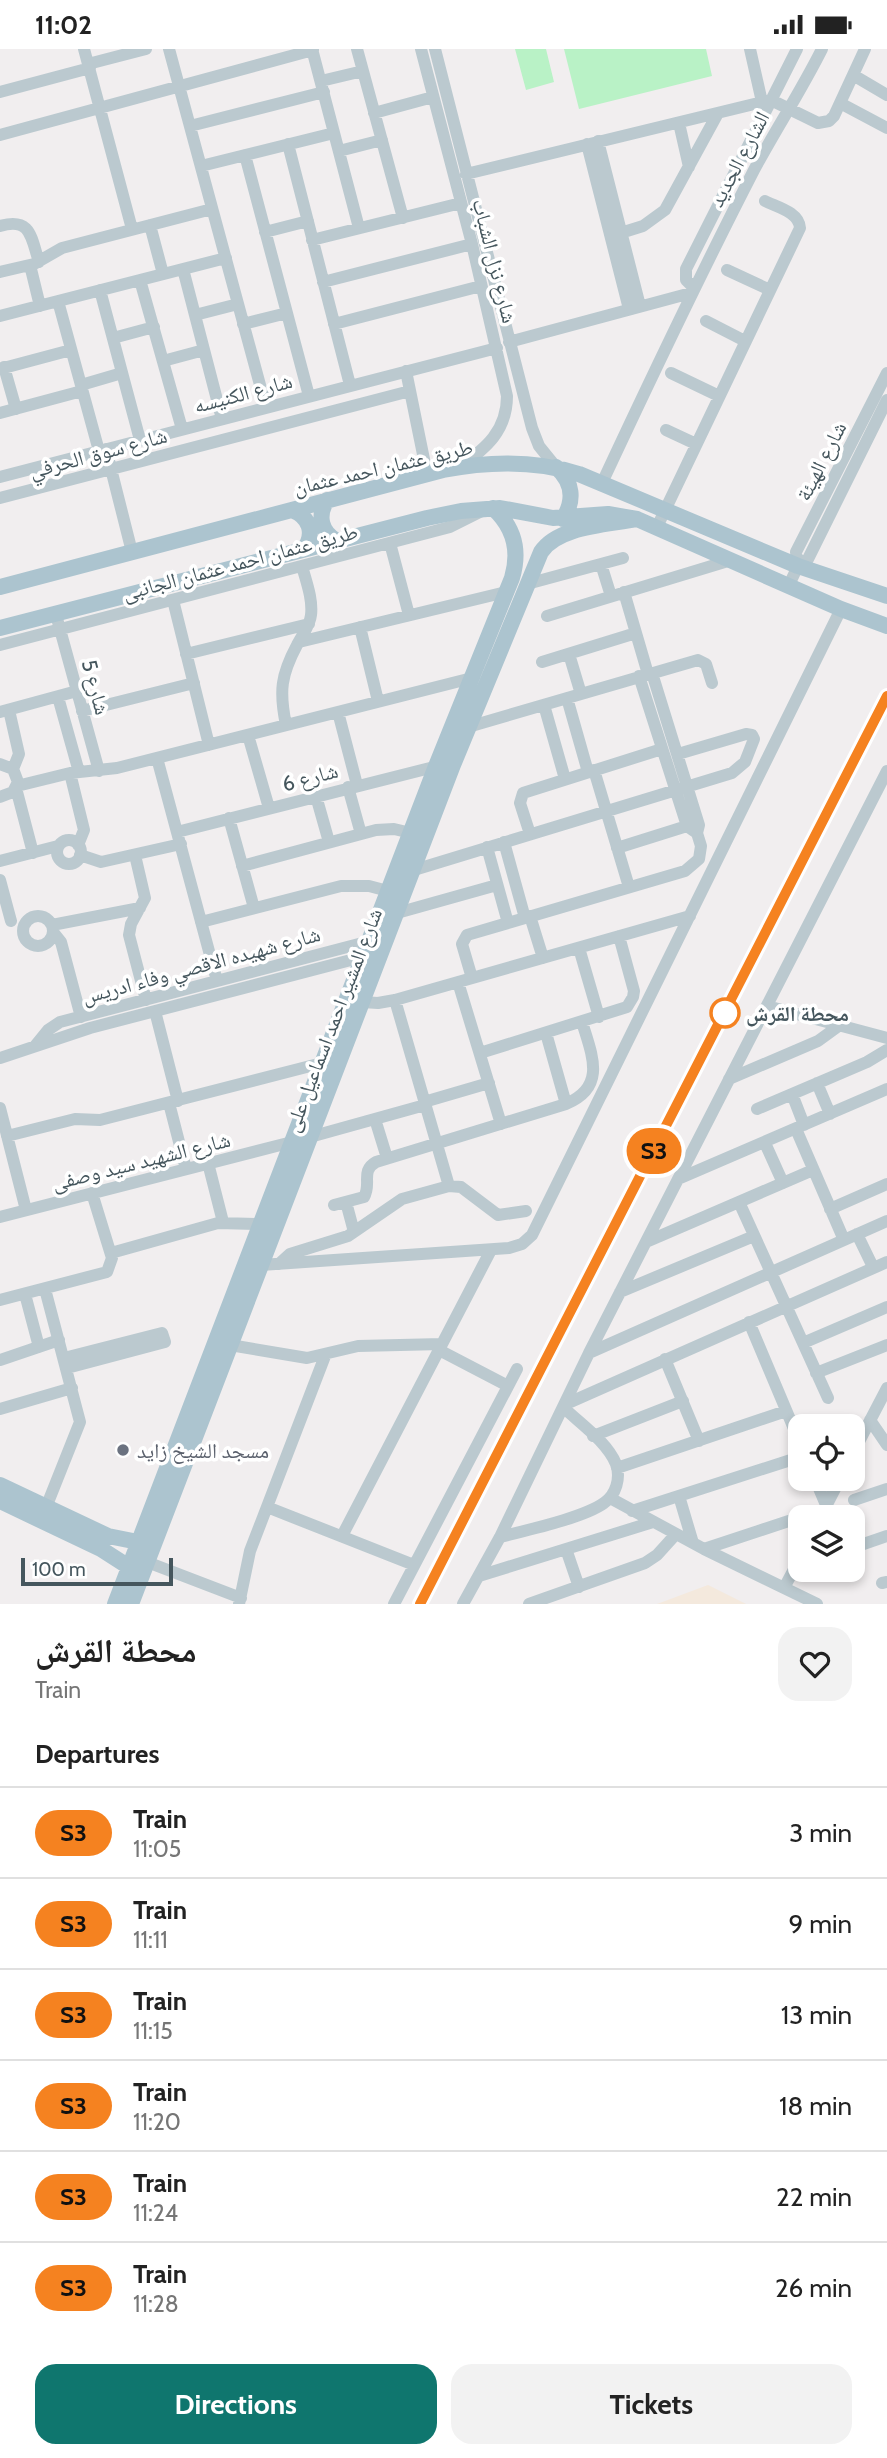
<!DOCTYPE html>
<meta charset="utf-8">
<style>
body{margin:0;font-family:Cabin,"Noto Naskh Arabic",sans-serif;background:#f2f2f2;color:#222;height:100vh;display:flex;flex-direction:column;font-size:26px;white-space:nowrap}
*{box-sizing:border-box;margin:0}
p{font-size:23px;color:#767676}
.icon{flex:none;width:38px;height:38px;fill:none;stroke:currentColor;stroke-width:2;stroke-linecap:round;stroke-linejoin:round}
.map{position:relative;height:1555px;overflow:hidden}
.details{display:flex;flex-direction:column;background:#fff;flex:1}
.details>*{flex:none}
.badge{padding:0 14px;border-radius:23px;font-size:24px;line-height:46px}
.buttons{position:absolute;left:788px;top:1365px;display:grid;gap:14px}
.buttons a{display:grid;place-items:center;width:77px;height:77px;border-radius:14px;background:#fff;box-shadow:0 4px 10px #0003;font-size:35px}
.scale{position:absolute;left:21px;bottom:18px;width:152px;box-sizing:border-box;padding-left:7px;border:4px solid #45565d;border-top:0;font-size:19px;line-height:24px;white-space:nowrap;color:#45565d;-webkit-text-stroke:5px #fff;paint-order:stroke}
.map>.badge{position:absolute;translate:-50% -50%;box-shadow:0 0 0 4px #fff}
h2{padding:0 35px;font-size:26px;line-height:63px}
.round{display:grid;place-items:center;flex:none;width:74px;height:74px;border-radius:21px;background:#f2f2f2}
.headline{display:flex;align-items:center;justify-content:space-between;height:119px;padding:0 35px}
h1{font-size:33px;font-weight:800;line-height:52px}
.primary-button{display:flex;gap:14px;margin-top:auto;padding:14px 35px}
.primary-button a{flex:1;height:80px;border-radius:21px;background:#0f766e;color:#fff;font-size:28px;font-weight:800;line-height:80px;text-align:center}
.primary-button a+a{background:#f2f2f2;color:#222}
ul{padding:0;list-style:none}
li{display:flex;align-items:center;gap:21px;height:91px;padding:0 35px;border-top:2px solid #e0e0e0}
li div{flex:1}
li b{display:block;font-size:26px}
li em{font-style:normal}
li .badge{min-width:77px;font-weight:700;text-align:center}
.status{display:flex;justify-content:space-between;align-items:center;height:49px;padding:0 35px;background:#fff;direction:ltr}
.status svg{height:19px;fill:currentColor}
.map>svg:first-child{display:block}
.green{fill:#b9f2c6}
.sand{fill:#f4e9dd}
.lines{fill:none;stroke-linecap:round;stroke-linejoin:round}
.minor{stroke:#bbc9cf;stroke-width:12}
.major{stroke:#acc4cf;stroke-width:16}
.rail{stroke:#b0b5b9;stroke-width:2.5}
.line-casing{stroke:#fff;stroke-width:16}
.line{stroke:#f58220;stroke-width:10}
.stop-dot{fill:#fff;stroke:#f58220;stroke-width:3.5}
.worship-dot{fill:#6b7280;stroke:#fff;stroke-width:2.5}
.labels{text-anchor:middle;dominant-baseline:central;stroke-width:7;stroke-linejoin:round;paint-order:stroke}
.street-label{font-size:21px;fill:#45565d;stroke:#fff}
.stop-label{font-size:21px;font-weight:bold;fill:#45565d;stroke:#fff;text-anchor:start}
.worship-label{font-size:21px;fill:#5b616d;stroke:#fff;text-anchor:start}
</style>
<div class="status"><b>11:02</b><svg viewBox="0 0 49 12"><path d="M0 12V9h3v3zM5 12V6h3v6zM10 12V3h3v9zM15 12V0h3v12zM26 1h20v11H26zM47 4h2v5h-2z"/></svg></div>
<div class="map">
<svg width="887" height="1555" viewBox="0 0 887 1555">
<rect width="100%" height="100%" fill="#f1eeef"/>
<path class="green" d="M515,0H546L554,33L526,41Z
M564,0H706L712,27L579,60Z"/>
<path class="sand" d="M708,1536L746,1555H657Z"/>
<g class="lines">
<path class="minor" d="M84,0L132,180
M169,0L266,358
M312,0L359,179
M357,0L403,169
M421,0L472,195L507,347C507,382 486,399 460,418
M435,0L532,379L539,397L556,418
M750,0L762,53
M88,15L146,0
M853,26L887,46
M321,32L363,22
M0,43L90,19
M840,54L887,79
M374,64L433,48
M679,74L689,118
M190,77L324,43
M0,86L313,1
M598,92L640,257
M288,95L350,336
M587,95L629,260
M339,102L382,91
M245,106L309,347
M201,117L334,84
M466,125L771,51L818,74L829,72L834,67L865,0
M150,176L163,225
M0,177C31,168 31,188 39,213
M265,183L308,172
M611,187L643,177L665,161L718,64
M312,191L461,154
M30,216L40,257
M183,220L222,370
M727,221L770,241
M0,223L34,215L62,199L212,160
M140,231L182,380
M323,233L472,195
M694,239L686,231V220L797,0
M100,241L140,391
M58,252L99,402
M195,266L238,255
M0,267L226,209
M706,272L745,292
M243,275L287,264
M334,275L481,237
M113,289L154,278
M509,293L691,244
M163,312L204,301
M4,318L16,360
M0,320L71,301
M406,322L427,425
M671,324L719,347
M81,336L122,324
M0,364L82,342
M666,381L696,395
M106,400L132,503
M0,428L497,299
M602,434C651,329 701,224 754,121C776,80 801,42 822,0
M0,449L410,342
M657,478L800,179C799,163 777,158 765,152
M390,494L409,566
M601,515L611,547
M798,517L796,503L887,324
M527,535L623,509
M788,538L798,517L808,510L887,351
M624,543L648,625
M173,551L209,696
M547,567L728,512
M58,573L99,722
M360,578L378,652
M299,593L506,543
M0,596L450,478L484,461
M186,605L309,575
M569,605L581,645
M542,613L636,584
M639,627L687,777L697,784
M58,648L79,723
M567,649L588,723
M544,656L565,730
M9,661L19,705L13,720
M82,662L194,634
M0,663L77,642
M338,663L357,736
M286,676C279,642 281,626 297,596C302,586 310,577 311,566C313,550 306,532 302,517
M468,678L698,611L706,615L712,634
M248,686L269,759
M157,709L217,932
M0,715L13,720L18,733L13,743L0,748
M594,721L629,838
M70,724L84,781L78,796
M17,737L70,724L117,719L472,629
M348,738L361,785
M16,739L33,804
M316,747L329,793
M229,769L254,859
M177,783L442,716
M530,785L520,754L523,744L662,700
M57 803a12 12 0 1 1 24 0a12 12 0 1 1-24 0Z
M504,793L525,869
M487,798L508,874
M617,799L687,777
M80,806L101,813L181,795
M135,806L145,849L131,875L129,886L146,951
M0,812L58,797
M242,817L376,781L394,780L411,784
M414,821L732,724L745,713L754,690L752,686L746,685L678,705
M0,831L11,872
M397,864L497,836
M530,867L543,909
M23 882a15 15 0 1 1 30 0a15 15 0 1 1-30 0Z
M201,873L341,837H369L388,842
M52,876L140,859
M53,883L61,893L81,968
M579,899L599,968
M472,929L462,895L467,886L685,822L699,810L701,797L697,784L699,776L652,624
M458,933L501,1075
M395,951L449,1137
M362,953L378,954L395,951L690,867
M767,957L887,989
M155,962L178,1052
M546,984L566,1055
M35,997L48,981L60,973L374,891
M480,1004L627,958L633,948L634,942L619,887
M0,1009L90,979L370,906
M729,1030L818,992L840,976
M817,1034L830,1065
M792,1045L804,1076
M424,1053L489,1034
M169,1054L186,1120
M0,1059L26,1161
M757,1060L867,1013L887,1001
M375,1070L387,1109
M796,1080L844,1191
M7,1087L75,1070L100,1071L322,1014
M310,1088L425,1056
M765,1094L783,1134
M208,1114L223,1173
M678,1130L887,1040
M346,1153L354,1183
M739,1153L828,1349
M334,1156L364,1148C372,1135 360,1122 376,1113L566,1055C607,1038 592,1006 582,973
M830,1160L887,1135
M0,1168L292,1093
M857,1185L873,1218
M646,1193L813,1121
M111,1204L218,1174L261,1175
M254,1214L261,1216L509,1199L522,1195L532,1186L841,560
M279,1215L290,1205L348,1187L402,1150L449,1137L461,1138L498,1166L526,1162
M620,1243L754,1187
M25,1245L39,1298
M0,1251L107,1223L112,1209L92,1144
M749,1273L800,1394
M803,1294L887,1258
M230,1296L307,1309L358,1297L442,1295
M439,1301L508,1337
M589,1304L887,1172
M64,1309L162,1284L165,1293L67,1319
M665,1310L699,1392
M0,1311L59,1291
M816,1324L887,1296
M566,1355L887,1213
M0,1360L72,1339
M870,1371L887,1396
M593,1387L683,1352
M852,1406L887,1339
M617,1419L786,1362
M815,1430L826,1456
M679,1447L693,1494
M610,1449L704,1500L817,1555
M854,1451L887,1440
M267,1458L414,1516
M632,1462L800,1408
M43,1466L80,1373L45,1240
M821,1467L840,1430
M342,1487L491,1201
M500,1488C527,1481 583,1469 604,1454C616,1446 621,1429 616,1415C607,1393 581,1375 564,1359
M852,1499L887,1487
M566,1500L579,1538
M704,1500L825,1460
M147,1513L241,1549
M479,1527L653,1473
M882,1534L887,1533
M784,1539L800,1509
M239,1555L250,1502L325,1307
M394,1555L517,1320
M463,1555L500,1488L589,1304L887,722
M529,1555L645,1514L657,1506L676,1485"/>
<path class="major" d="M556,418C573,433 575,451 563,470
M327,451C317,467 321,483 337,492
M292,461C310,468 315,485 304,500
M0,538L443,421C489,412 535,411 579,425L798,517L887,547
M0,579L427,469L461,462L500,459L553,469L608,465L637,470L841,560L887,577
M0,1436L108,1487L138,1493
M0,1452L101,1500L129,1518
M115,1555L436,717L512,529C520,502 514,478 493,459
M131,1555L453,716L541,503C558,477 608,476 637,470"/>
<path class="rail" d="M420,1555L887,647"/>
</g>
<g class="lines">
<defs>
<path id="line" d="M420,1555L887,647"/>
</defs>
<use href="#line" class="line-casing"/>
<use href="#line" class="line"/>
</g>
<circle class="stop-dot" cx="725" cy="964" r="14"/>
<circle class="worship-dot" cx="123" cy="1401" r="7"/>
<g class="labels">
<g class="street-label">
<text transform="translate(739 110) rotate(-62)">الشارع الجديد</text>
<text transform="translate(495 212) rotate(76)">شارع نزل الشباب</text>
<text transform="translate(243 344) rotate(-15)">شارع الكنيسه</text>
<text transform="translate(98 404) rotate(-15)">شارع سوق الحرفي</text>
<text transform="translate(821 412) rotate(-63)">شارع الهيئة</text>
<text transform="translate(383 418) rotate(-13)">طريق عثمان احمد عثمان</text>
<text transform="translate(240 513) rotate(-15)">طريق عثمان احمد عثمان الجانبى</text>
<text transform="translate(96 638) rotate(75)">شارع 5</text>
<text transform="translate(310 728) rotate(-15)">شارع 6</text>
<text transform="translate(201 916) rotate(-15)">شارع شهيده الاقصي وفاء ادريس</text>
<text transform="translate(333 971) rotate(-69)">شارع المشير احمد اسماعيل على</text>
<text transform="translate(141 1112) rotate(-14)">شارع الشهيد سيد وصفى</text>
</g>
<g class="stop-label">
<text x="746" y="964">محطة القرش</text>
</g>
<g class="worship-label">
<text x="137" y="1401">مسجد الشيخ زايد</text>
</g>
</g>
</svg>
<div class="buttons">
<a><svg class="icon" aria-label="locate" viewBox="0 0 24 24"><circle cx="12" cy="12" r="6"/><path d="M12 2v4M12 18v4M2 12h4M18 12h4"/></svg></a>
<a><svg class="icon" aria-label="layers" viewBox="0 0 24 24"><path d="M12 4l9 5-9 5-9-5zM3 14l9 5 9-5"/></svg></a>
</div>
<div class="scale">100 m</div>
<b class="badge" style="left:654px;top:1102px;background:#f58220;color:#111">S3</b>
</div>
<section class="details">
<div class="headline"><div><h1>محطة القرش</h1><p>Train</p></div><a class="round"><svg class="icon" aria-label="heart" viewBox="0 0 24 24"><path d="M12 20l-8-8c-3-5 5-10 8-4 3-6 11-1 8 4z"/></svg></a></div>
<h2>Departures</h2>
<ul>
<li><span class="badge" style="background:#f58220;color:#111">S3</span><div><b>Train</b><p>11:05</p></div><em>3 min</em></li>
<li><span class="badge" style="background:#f58220;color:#111">S3</span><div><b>Train</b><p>11:11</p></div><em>9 min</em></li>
<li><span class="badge" style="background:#f58220;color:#111">S3</span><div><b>Train</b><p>11:15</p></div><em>13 min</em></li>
<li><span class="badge" style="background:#f58220;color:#111">S3</span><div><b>Train</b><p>11:20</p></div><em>18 min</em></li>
<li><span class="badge" style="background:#f58220;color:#111">S3</span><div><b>Train</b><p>11:24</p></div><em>22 min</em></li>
<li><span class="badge" style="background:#f58220;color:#111">S3</span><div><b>Train</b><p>11:28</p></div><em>26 min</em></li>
</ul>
<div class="primary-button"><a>Directions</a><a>Tickets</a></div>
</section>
